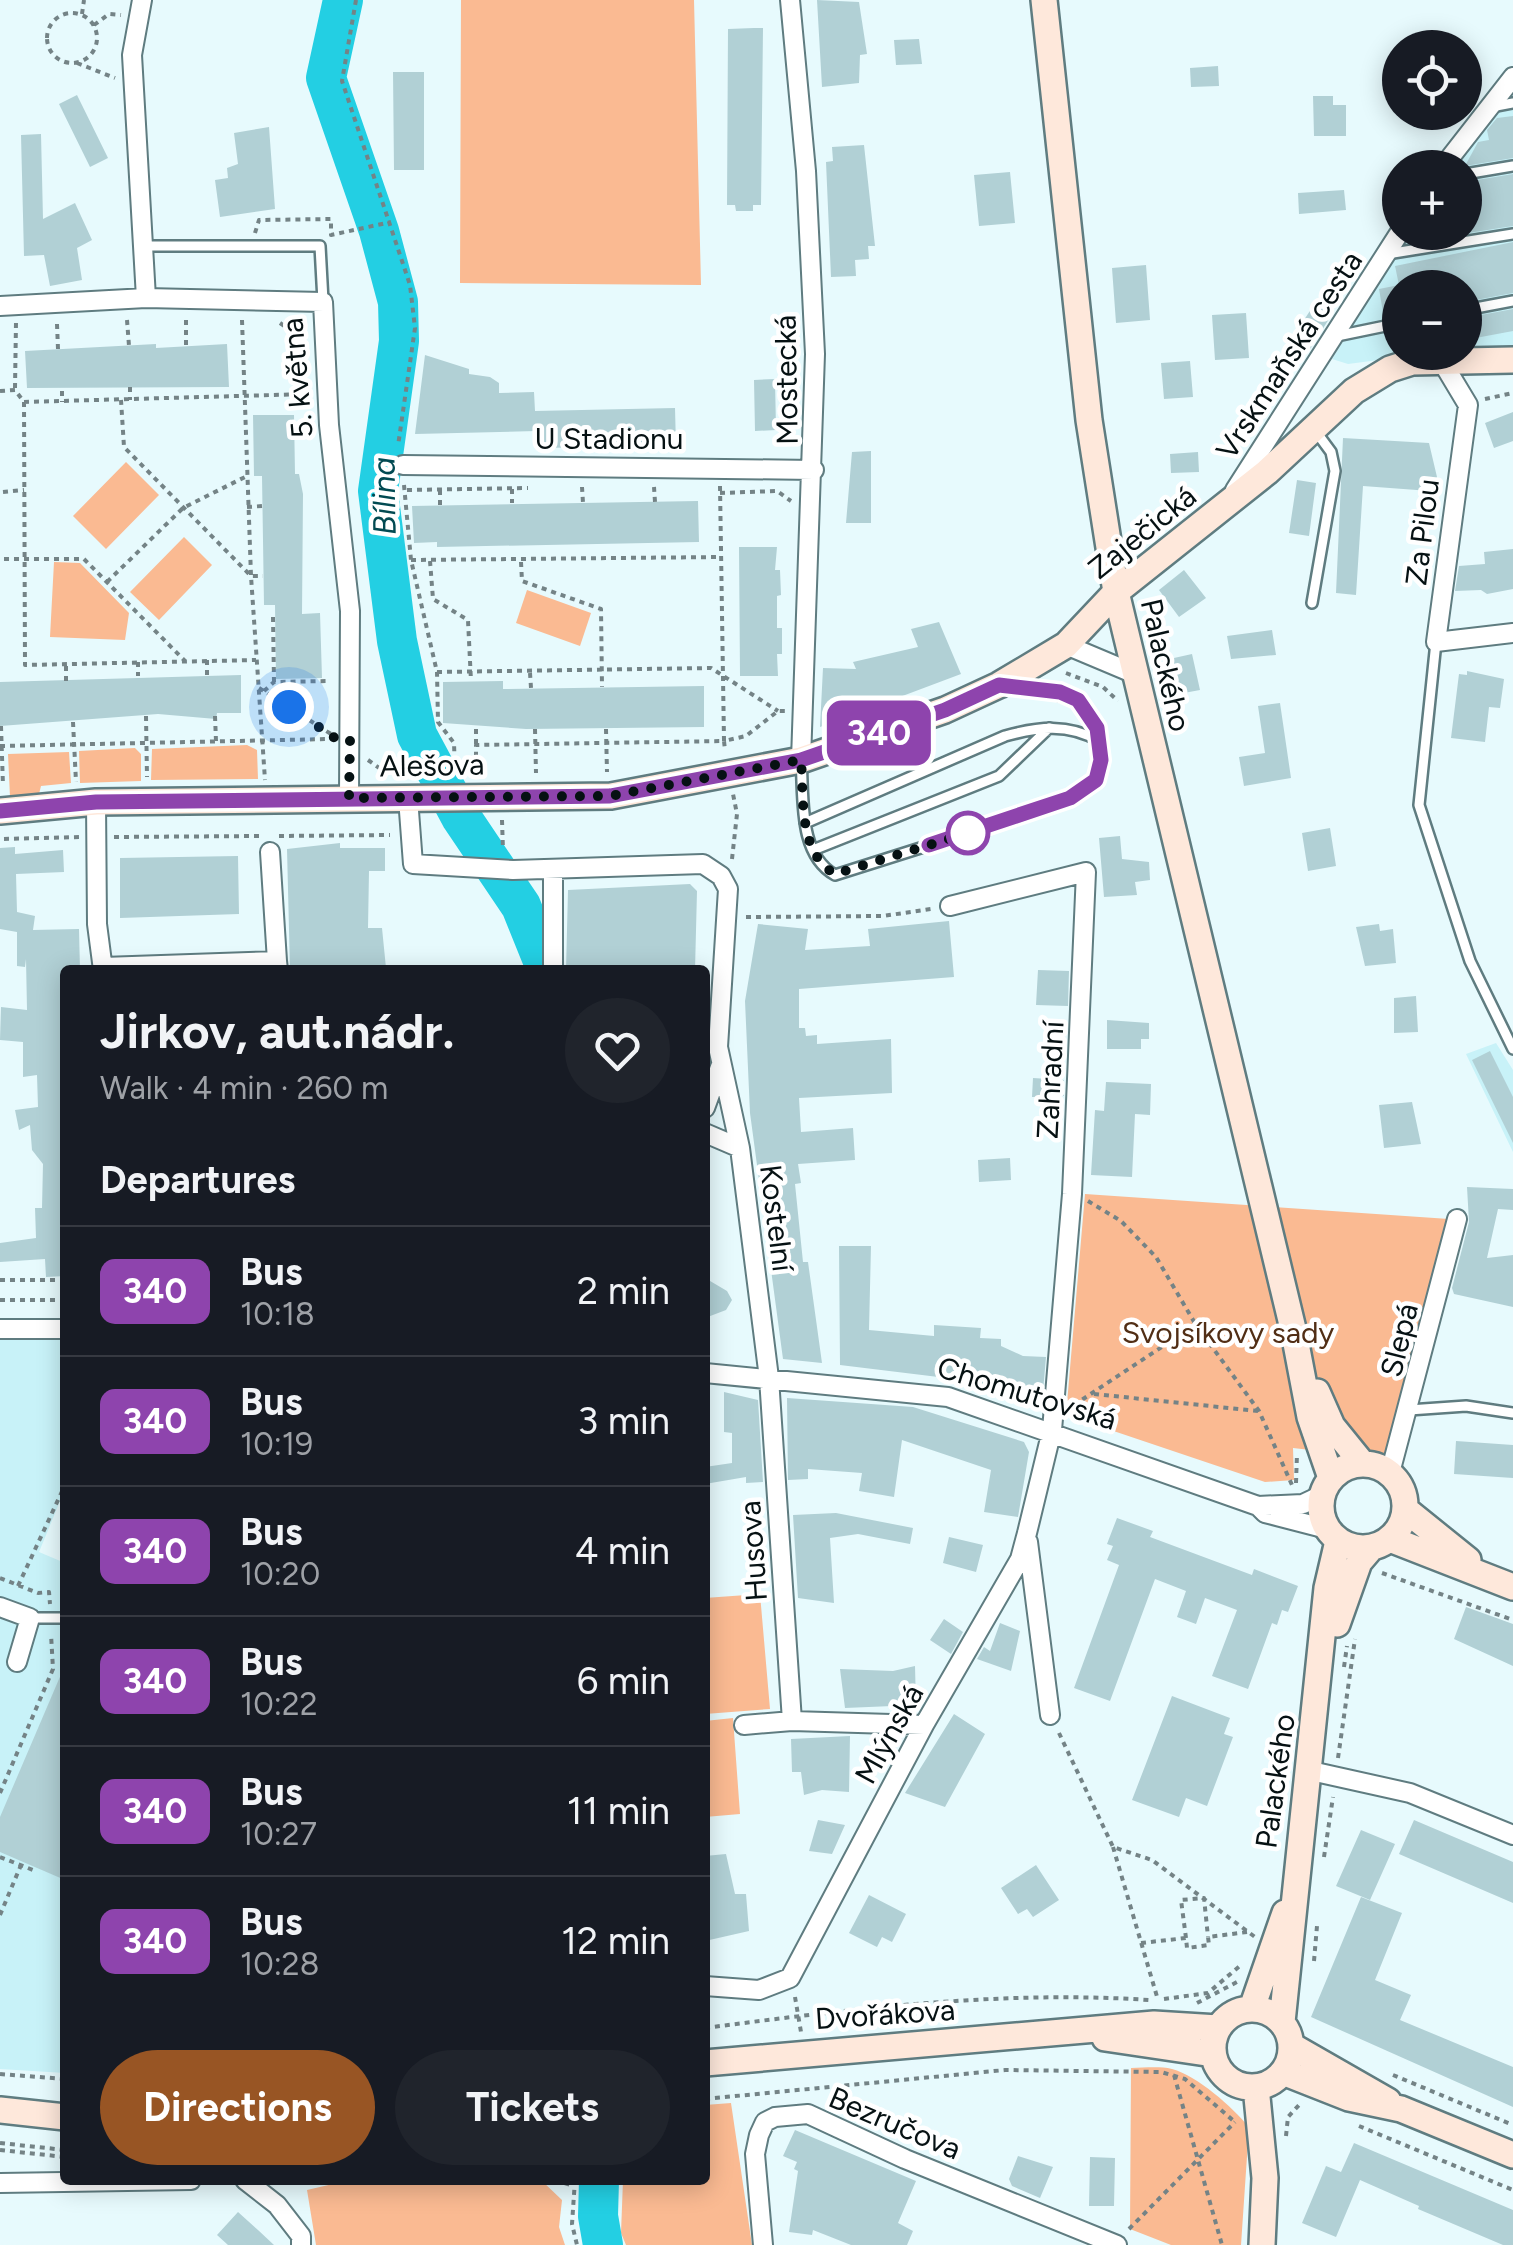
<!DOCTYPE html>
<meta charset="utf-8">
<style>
body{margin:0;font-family:Figtree,sans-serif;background:#20242c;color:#f1f3f6;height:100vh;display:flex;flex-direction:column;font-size:38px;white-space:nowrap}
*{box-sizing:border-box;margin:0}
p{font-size:32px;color:#9ea1a6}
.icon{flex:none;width:55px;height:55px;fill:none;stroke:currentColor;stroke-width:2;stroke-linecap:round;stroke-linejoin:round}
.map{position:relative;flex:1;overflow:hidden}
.panel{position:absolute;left:60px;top:965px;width:650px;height:1220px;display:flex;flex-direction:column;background:#171b24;border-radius:10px;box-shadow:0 5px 25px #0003}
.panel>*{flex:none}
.badge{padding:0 20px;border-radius:15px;font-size:35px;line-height:65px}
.buttons{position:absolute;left:1382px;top:30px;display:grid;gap:20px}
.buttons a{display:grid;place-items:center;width:100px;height:100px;border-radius:50%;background:#171b24;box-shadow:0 5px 25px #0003;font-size:50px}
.you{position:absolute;width:50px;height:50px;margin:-25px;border:8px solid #fff;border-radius:50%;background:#1a73e8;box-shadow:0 0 0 15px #1a73e833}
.map>.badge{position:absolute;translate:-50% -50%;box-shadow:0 0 0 5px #fff}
h2{padding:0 40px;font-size:38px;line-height:90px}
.round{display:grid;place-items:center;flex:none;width:105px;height:105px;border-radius:52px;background:#20242c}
.summary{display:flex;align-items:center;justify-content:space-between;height:170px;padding:0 40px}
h1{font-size:48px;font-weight:700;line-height:75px}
.cta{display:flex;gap:20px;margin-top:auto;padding:20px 40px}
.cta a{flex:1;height:115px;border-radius:60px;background:#985524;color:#fff;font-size:40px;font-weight:700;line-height:115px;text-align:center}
.cta a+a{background:#20242c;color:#f1f3f6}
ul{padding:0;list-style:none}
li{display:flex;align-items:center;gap:30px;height:130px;padding:0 40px;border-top:2px solid #363941}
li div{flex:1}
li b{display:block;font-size:38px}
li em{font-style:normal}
li .badge{min-width:110px;font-weight:700;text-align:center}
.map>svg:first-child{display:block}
.built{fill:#c8f2f8}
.green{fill:#faba92}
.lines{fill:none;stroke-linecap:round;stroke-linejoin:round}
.river{stroke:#23cfe3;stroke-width:40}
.building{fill:#b1d0d5}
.lane-casing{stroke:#5f7c80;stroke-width:14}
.street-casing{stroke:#5f7c80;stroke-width:22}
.secondary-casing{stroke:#5f7c80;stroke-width:30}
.path{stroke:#748386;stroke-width:4;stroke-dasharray:5 5;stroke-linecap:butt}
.lane{stroke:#fff;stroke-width:9}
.street{stroke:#fff;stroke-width:18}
.secondary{stroke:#fee8db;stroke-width:25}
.line-casing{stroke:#fff;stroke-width:22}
.line{stroke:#8e44ad;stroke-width:15}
.walk{stroke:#061113;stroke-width:10;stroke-dasharray:0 18}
.stop-dot{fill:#fff;stroke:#8e44ad;stroke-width:5}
.labels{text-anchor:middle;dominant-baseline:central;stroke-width:9;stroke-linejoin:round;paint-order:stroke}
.street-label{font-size:30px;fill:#061113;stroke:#fff}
.park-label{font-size:30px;fill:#512e15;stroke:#fff}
.water-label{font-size:32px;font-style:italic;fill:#024a52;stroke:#fff}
</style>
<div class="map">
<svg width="1513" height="2245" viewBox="0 0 1513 2245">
<rect width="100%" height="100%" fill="#e7fafd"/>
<path class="built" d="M1513,84V346L1465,350V288H1400V352L1432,353L1348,364L1332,359L1408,233L1465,232V168L1450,167Z
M1496,1043L1513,1070V1152L1466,1054Z
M0,1337L65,1338V1489L39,1552L65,1563V2073L0,2069Z"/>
<path class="green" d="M461,0H694L701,285L460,283Z
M126,462L159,495L106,549L73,516Z
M184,537L212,565L159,620L130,592Z
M54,562L80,563L129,613L125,640L50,637Z
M527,590L591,613L580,646L516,623Z
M247,745L257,750L258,779L151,780L152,749Z
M135,748L141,754V781L80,783L79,751Z
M69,752L71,783L41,786L39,794L10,797L8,754Z
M1085,1194L1449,1219L1389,1459L1293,1448L1294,1480L1265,1482L1066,1415Z
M760,1594L770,1709L705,1714V1598Z
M733,1718L740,1814L705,1817V1721Z
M1131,2068C1144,2068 1159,2066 1172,2069C1198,2076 1232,2107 1249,2127L1241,2245H1171L1130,2229Z
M731,2103L752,2245H626L621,2233L623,2180H705V2105Z
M350,2180H541L562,2200L559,2227L565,2245H316L307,2190Z"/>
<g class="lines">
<path class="river" d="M343,0L326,78L379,231L398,302L399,341L378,491L397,641L417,735L461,817L521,906L544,963L543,970
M599,2180L598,2216L603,2245"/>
</g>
<path class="building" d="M817,0L859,2L867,54L860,55L859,83L822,87Z
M754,28H763L761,205H753V211H736L735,205H727L728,29Z
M919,39L922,64L896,65L894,40Z
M1218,66L1219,86L1191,87L1190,68Z
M393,72H424V170H394Z
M77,95L108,158L90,167L59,104Z
M1313,96H1333V105H1346V136H1314Z
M1513,116V158L1465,166L1478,142L1489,140L1487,130L1497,118Z
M269,127L275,209L220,217L215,180L228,178L227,168L238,164L234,133Z
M41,134L43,219L75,203L92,240L77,248L82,280L50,286L44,255L24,256L21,135Z
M864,145L875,246H868L869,259L855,260L856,276L831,277L826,162L833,161L832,147Z
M1010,172L1015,223L979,226L974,175Z
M1513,174V226L1430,239L1429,232H1465V182Z
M1344,190L1346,210L1299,214L1298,193Z
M1513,242V293L1465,302V288H1400V315L1384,318L1379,289L1399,285L1395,266Z
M1146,265L1150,320L1116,323L1112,268Z
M1317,300L1334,311L1307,354L1289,343Z
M1513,309V331L1465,340V318Z
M1246,313L1249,358L1215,360L1212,315Z
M156,344V348L227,344L229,387L27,388L25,351Z
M425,355L469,369V374L490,377L499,383V393L534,392L535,411L675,408L676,446L536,448V431L415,434Z
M1190,361L1193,397L1164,399L1161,363Z
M775,379L776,430L755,431L754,380Z
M1513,412V441L1494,448L1485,423Z
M253,415H294L295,474H299L303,494L302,614L320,613L322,678L276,679L275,605H264L262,476H254Z
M1343,438L1429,443L1437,477L1430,491L1363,486L1356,595L1336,593Z
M871,451V523H846L852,452Z
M1198,452L1199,472L1171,473L1170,454Z
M1297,480L1316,483L1309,536L1289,533Z
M698,501L699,542L437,547V542L414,543L412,506Z
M739,547H777L775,570H780L781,595L777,596V628H782V654H777L778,676H740Z
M1513,549V589L1487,594L1481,590L1455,591L1459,566L1485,564L1484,552Z
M1184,570L1206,598L1179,617L1159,590Z
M939,622L961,674L820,727L823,668L856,669L853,662L918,647L911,629Z
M1272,630L1276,655L1231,659L1227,636Z
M1192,654L1200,690L1173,695L1165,660Z
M1467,671L1504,679L1500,708L1489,707L1485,742L1451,738L1459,674L1467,675Z
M241,675V713H217L216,719L158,714L0,726V682Z
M503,681V689L704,686V727L526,729L443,723V682Z
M1280,703L1291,778L1244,786L1239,757L1265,753L1258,706Z
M1330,828L1336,866L1308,871L1302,833Z
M1120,836L1122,859L1149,862L1150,880L1135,882L1137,895L1104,897L1099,838Z
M340,843V848H385V871H369L368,928H382L386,968L290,970L287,849Z
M15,847V854L63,850L64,872L16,874L17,912L35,916L33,930L79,929L80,970H65V1276L46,1277L45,1259L0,1262V1243L36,1238L35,1208H42L43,1164L32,1150L30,1125L19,1130L15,1110L38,1107L37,1075L23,1077V1042L0,1040L1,1007L27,1010L26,959L25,967L17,966V932L0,929V848Z
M238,856L239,914L120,918V858Z
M690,884L697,891L695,970H659L658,965L566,970L568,890Z
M949,921L954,977L799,989V1028H805L806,1036L817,1035V1044L891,1039L892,1093L799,1098L801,1132L853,1128L855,1160L798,1164L801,1183L795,1184L803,1262H808L822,1363L783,1359L750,1113L745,1001L758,924L808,929L805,950L870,946L868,929Z
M1379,924L1380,931L1393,929L1396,963L1365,966L1356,927Z
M1038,970L1069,971L1068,1006L1036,1005Z
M1416,996L1418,1032L1394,1033V998Z
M1107,1020L1149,1023V1039H1141V1049H1107Z
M1490,1051L1513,1097V1143L1472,1060Z
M1033,1078L1064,1080V1096L1032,1097Z
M1106,1082L1151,1084L1150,1115L1135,1114L1132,1177L1091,1175L1095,1110L1104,1111Z
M1412,1102L1421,1144L1384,1148L1379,1105Z
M1010,1158L1011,1180L979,1182L978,1160Z
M1467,1187L1513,1189V1210L1498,1209L1487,1258L1513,1255V1307L1454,1294L1452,1288L1469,1222Z
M839,1246H871L869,1330L934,1336V1325L981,1328L980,1338L1001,1339V1346L1023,1356L1046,1357L1042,1403L1036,1407L963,1380L840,1365Z
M705,1278L727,1291L732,1300L726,1310L705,1318Z
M724,1392L758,1400L763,1482L746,1483V1477L705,1484V1467L732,1463V1433L724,1432Z
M787,1398L913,1407L1024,1442L1029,1452L1018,1517L984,1512L991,1470L902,1440L894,1497L859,1491L862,1473L808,1469V1479L788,1480Z
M1456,1441L1513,1445V1478L1454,1474Z
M836,1513L913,1528L910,1544L858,1534L830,1538L834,1603L798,1598L793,1515Z
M1117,1518L1153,1531L1150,1537L1252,1575L1254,1569L1298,1586L1288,1612L1282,1610L1277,1625L1272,1623L1248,1689L1212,1676L1237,1610L1205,1598L1196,1624L1177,1617L1186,1591L1155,1579L1110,1701L1074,1688L1119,1565L1107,1560L1113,1546L1107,1544Z
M949,1537L983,1545L976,1572L943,1563Z
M1466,1607L1513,1624V1666L1454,1639Z
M944,1619L963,1632L951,1654L930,1640Z
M1000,1623L1020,1631L1011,1671L977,1659L984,1647L990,1651Z
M65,1665V1880L0,1852V1817Z
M915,1666L916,1705L845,1708L840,1669L893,1671Z
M1172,1696L1230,1718L1224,1734L1233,1737L1207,1806L1186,1798L1179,1817L1132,1800Z
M954,1714L985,1734L945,1807L905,1793Z
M850,1736L849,1792L822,1790L804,1795L801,1772H792L791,1739Z
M818,1820L845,1825L832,1854L809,1851Z
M1414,1820L1513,1862V1903L1399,1854Z
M1361,1830L1395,1844L1370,1900L1336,1886Z
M726,1854L735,1894H746L749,1931L705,1941V1856Z
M1036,1865L1059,1900L1033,1917L1027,1909L1018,1914L1001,1888Z
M869,1895L906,1914L892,1942L882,1937L877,1947L849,1933Z
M1361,1897L1402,1913L1375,1980L1411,1995L1400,2020L1513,2067V2107L1311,2017Z
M795,2130L916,2181L898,2223L913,2231L907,2245H851L813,2230L812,2235L789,2232L798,2171L794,2169L797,2162L783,2156Z
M1354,2143L1513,2210V2245H1503L1418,2209L1419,2206L1360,2180L1336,2237L1302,2223L1326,2166L1341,2172Z
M1018,2156L1053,2167L1040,2198L1012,2186L1009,2179Z
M1090,2157L1115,2158L1114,2206H1089Z
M238,2212L258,2230L274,2245H228L217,2235Z"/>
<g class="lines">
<defs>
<path id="lane" d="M1491,107L1513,103
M1465,174L1513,166
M143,246H320L323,301
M1387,254L1513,234
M1465,310L1513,301
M1337,336L1400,323
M1312,603L1335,471L1331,452L1314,429
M1436,642L1419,805L1470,961L1513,1049
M801,761C804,799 798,854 835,875L1025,815L1070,799L1096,781C1114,706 1074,694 1012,687
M805,823L1005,736C1038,727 1068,723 1099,741
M813,850L999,776L1049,728
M1409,1410L1466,1406L1513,1413
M30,1618H65"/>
<path id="street" d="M142,0L132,55L146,298
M790,0L806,171L815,354L801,760
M1442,168L1513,77
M0,306L146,298L323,302L329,425L350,611L349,798
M1441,360L1468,405L1436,642L1513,633
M403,465L814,470
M1235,490L1400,232
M1066,645L1135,674
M408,798L413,864L513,870L703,864L721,876L728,889L718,1047L740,1148L769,1378L792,1721
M96,802L97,924L103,970
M270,852L277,961
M103,967L277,961L278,970
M553,970V869
M705,1108L720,1067
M705,1133L740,1148
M0,1329H65
M705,1373L948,1397L1258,1506L1265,1513L1327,1529
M1390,1473L1457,1219
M1258,1506L1303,1504L1322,1495
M1028,1542L1050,1715
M0,1607L30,1618L17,1662
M744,1725L792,1721L924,1725
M1311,1771L1410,1793L1513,1835
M705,1986L759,1990L790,1978L924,1725L1020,1559L1027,1533L1052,1430L1072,1194L1086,872L950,906
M245,2180L277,2205L301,2236V2245
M0,2183L191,2180
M763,2245L755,2154L759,2135L765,2122L775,2117L808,2114L905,2159L1117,2245"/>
<path id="secondary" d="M1044,0L1089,420L1116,592L1294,1333L1310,1417L1331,1478
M0,811L96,802L611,796L801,760L945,710L999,685L1066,645L1116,592L1267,472L1354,391L1390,369L1412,362L1513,360
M1317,1392L1332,1426L1362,1463
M1321 1506a42 42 0 1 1 84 0a42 42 0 1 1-84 0Z
M1406,1510L1468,1560
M1390,1539L1513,1587
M1337,1624L1359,1562L1371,1548
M1252,2008L1285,1913
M1213 2048a39 39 0 1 1 78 0a39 39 0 1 1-78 0Z
M1282,2022L1327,1588L1338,1541
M1105,2038L1213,2054
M1292,2046L1388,2101
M705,2063L1154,2024L1218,2028
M1283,2072L1349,2098L1401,2109L1513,2155
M1256,2087L1265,2178L1262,2245
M0,2110L65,2117"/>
</defs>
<use href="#lane" class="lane-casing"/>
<use href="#street" class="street-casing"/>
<use href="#secondary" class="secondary-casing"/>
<path class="path" d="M356,0L342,81L410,285L415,328L398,446
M47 38a25 25 0 1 1 50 0a25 25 0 1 1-50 0Z
M82,14L84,0
M94,25L109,14L121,15
M77,63L115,78
M255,233L259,220L331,219V235L391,222
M127,320L129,346
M186,320V347
M242,320L251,576L265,780
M280,323L293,332L305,353
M57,324L58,349
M130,387V400
M15,388L16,322
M0,391L15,390L24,402L25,665L256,660
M62,391V402
M1485,399L1513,393
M121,400L124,447L251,576H263
M24,402L309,394
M404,485L411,560L437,672L438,722L454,743L455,771H476V745L724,741L725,750
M720,486L724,741L746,736L778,711H785
M582,487L583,503
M654,487L655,502
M512,489V503
M407,490L528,488
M440,490V505
M3,492L24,490
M720,493L777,491L791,501
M247,507L263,506
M4,559H84L185,661
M411,560L720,557
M430,561L433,599L468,620L471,681
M521,562L522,581L601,609L602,687
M107,582L183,508L245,477
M273,617L274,682
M207,660V676
M138,662V676
M66,666V681
M437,672L711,668L778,711
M530,673L531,688
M1066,673L1103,687L1118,701
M259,688L331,734
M264,691L274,682L330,681
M146,716L147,777
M215,716L216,741
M73,722L76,782
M1,726L3,786
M476,729V745
M535,729L536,773
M606,729L607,772
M0,746L330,739
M368,760L382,770L455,771
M502,820L503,850
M279,836L390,835
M114,837L260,836
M4,839L80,837
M732,859L737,814L733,794
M746,917L883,916L931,909
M1088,1201L1121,1221L1156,1257L1196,1325L1259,1411L1292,1485
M0,1280H65
M0,1300H65
M1094,1394L1258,1411
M1074,1405L1195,1325
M1296,1483L1297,1454
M1382,1573L1513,1620
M0,1578L38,1593L49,1592L50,1604
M18,1586L65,1485
M1344,1667L1347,1646
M1059,1733L1113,1847L1152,1860L1255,1937
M1338,1758L1355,1639
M0,1793L53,1669L51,1634
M1113,1847L1158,2000
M0,1857L33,1870
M1324,1857L1333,1797
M0,1915L21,1865
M1186,1938L1181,1900L1204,1898L1208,1937
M1141,1943L1186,1938L1187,1948L1209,1945L1208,1937L1247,1932
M1314,1961L1317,1926
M795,1997L801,2032
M1164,1999L1208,1993L1242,1964
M1197,2003L1237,1982
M705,2028C852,2009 1000,1990 1149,2000
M0,2074L65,2079
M1174,2075L1222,2245
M1393,2075L1513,2125
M705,2099L1005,2070L1161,2072L1185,2079L1236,2123
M1359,2126L1513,2190
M1286,2136L1288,2117L1299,2105
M0,2143L65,2150
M0,2150L65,2157
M555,2180L574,2186
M575,2180L572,2224L577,2245
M1129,2229L1235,2122"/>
<use href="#lane" class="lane"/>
<use href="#street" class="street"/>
<use href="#secondary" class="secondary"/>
</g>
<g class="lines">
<defs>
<path id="line" d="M0,811L96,802L610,796L801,760L945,710L999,685L1060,692L1078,700L1097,728L1101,760L1096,780L1070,798L929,845"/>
</defs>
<use href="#line" class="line-casing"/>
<use href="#line" class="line"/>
<path class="walk" d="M289,707L338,740H350L349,798L610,796L801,760C804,798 798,853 835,874L968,833"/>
</g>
<circle class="stop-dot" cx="968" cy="833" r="20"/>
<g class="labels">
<g class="street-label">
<text transform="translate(1289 355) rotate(-57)">Vrskmaňská cesta</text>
<text transform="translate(297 378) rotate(-95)">5. května</text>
<text transform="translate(786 380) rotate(-91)">Mostecká</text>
<text x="609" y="438">U Stadionu</text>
<text transform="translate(1142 532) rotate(-39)">Zaječická</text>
<text transform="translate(1422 532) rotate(-83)">Za Pilou</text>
<text transform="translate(1166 665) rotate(77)">Palackého</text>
<text transform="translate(432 765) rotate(-1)">Alešova</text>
<text transform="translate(1050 1080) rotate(-87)">Zahradní</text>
<text transform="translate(777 1218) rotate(83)">Kostelní</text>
<text transform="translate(1399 1340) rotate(-76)">Slepá</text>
<text transform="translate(1027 1393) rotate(17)">Chomutovská</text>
<text transform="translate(753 1551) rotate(-94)">Husova</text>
<text transform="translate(889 1734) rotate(-61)">Mlýnská</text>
<text transform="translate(1275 1781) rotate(-82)">Palackého</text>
<text transform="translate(885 2014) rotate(-4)">Dvořákova</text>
<text transform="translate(895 2123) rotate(23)">Bezručova</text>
</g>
<g class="park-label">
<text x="1228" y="1332">Svojsíkovy sady</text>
</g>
<g class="water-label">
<text transform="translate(384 496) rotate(-91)">Bílina</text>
</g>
</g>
</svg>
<div class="buttons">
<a><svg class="icon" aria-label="locate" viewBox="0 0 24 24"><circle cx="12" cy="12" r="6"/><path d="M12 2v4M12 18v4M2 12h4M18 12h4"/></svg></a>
<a>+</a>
<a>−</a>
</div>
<div class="you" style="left:289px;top:707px"></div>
<b class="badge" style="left:879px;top:733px;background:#8e44ad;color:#fff">340</b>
<section class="panel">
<div class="summary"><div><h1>Jirkov, aut.nádr.</h1><p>Walk · 4 min · 260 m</p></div><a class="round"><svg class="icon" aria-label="heart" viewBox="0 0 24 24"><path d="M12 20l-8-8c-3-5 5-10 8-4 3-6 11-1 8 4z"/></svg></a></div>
<h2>Departures</h2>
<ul>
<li><span class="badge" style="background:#8e44ad;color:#fff">340</span><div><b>Bus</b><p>10:18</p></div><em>2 min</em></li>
<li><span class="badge" style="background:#8e44ad;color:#fff">340</span><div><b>Bus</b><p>10:19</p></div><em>3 min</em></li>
<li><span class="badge" style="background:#8e44ad;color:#fff">340</span><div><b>Bus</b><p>10:20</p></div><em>4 min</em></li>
<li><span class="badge" style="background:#8e44ad;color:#fff">340</span><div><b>Bus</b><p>10:22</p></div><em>6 min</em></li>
<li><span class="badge" style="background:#8e44ad;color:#fff">340</span><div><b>Bus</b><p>10:27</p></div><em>11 min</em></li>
<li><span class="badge" style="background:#8e44ad;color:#fff">340</span><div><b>Bus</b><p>10:28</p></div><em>12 min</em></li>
</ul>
<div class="cta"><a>Directions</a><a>Tickets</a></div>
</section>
</div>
